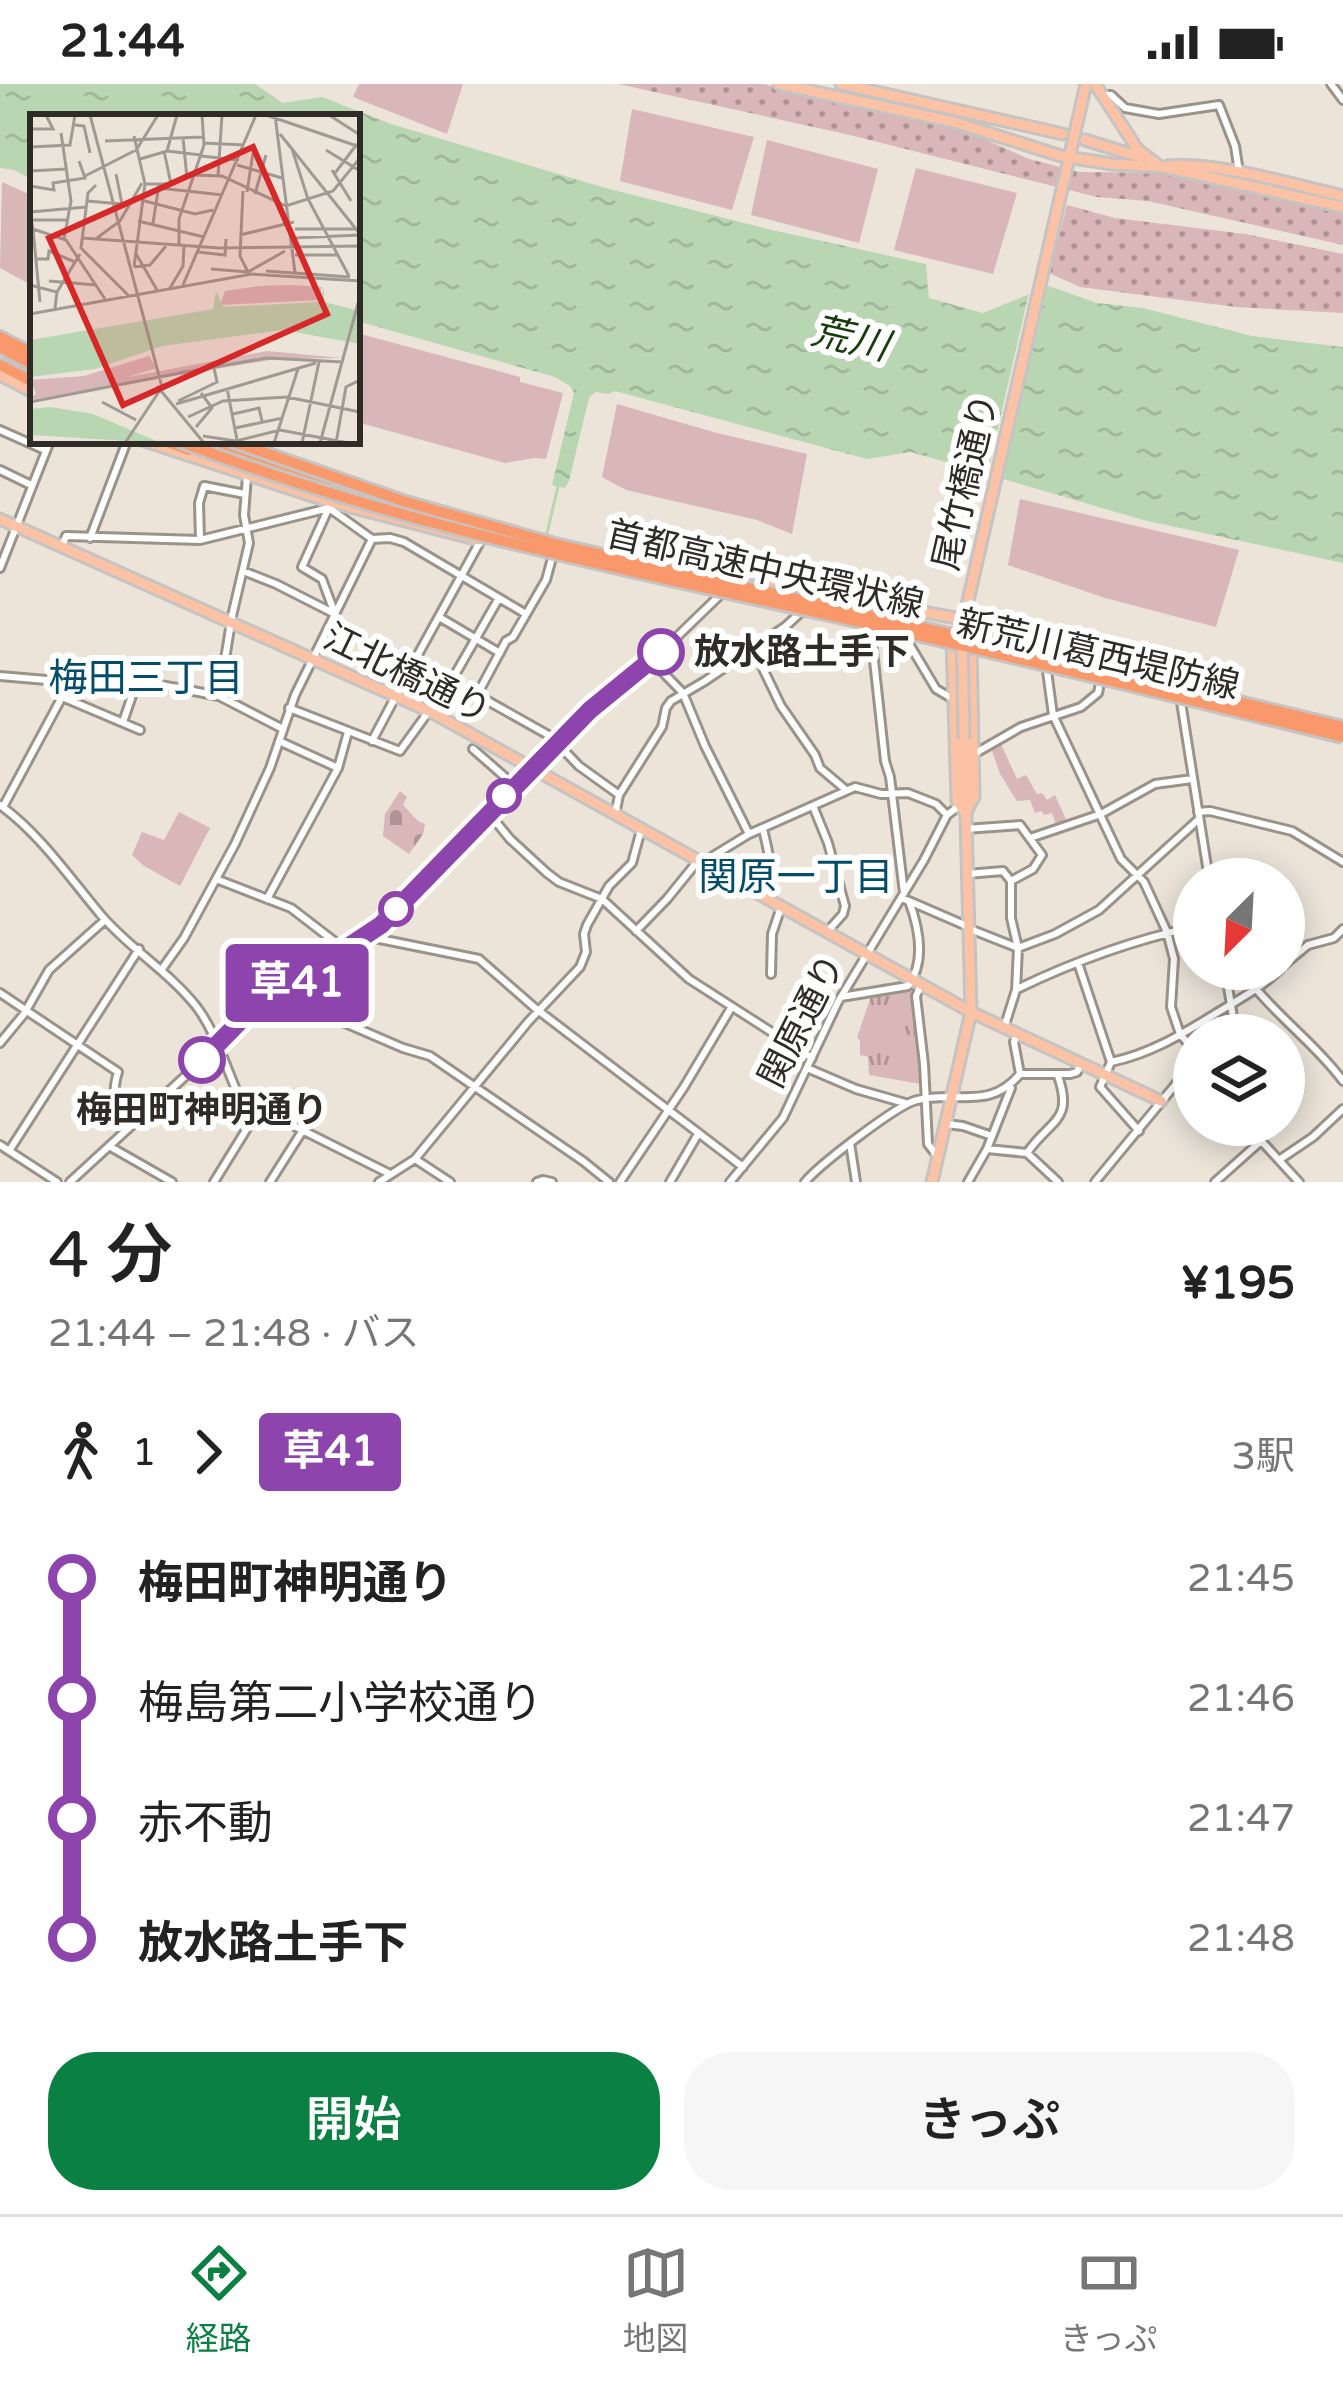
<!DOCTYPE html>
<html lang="ja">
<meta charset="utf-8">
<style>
body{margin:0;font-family:"Varela Round","Noto Sans JP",sans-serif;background:#f6f6f6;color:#222;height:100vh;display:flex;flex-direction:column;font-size:45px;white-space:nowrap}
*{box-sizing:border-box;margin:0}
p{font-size:39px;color:#767676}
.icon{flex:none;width:66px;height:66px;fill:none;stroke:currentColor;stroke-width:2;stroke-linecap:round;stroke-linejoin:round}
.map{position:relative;height:1098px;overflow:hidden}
.drawer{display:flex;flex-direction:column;background:#fff;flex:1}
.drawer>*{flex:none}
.badge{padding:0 24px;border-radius:9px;font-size:42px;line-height:78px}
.needle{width:78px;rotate:204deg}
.buttons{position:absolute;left:1173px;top:774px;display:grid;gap:24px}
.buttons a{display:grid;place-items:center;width:132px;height:132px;border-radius:50%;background:#fff;box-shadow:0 6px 30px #0003;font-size:60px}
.map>.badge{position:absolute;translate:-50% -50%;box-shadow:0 0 0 6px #fff}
.legs{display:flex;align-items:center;gap:18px;height:132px;padding:0 48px;font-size:39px}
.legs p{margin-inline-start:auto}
.head{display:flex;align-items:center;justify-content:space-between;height:204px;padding:0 48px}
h1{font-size:66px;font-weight:600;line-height:90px}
.primary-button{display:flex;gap:24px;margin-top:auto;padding:24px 48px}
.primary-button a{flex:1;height:138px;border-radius:48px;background:#0b8043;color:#fff;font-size:48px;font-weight:600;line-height:138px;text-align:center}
.primary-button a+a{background:#f6f6f6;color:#222}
ul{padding:0 48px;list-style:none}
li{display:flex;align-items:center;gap:42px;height:120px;font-size:45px}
li i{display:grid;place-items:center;width:18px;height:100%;margin:0 15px;background:currentColor}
li i::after{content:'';width:30px;height:30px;margin:-15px;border:9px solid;border-radius:50%;background:#fff}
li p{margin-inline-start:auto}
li:first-child i{background:linear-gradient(#0000 50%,currentColor 0)}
li:last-child i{background:linear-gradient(currentColor 50%,#0000 0)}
.status{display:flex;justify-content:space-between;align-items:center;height:84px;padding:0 60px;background:#fff;direction:ltr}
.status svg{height:33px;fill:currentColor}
.dock{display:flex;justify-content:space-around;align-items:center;height:168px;border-top:3px solid #e0e0e0;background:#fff;font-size:33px;color:#767676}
.dock a{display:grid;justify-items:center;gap:6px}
.dock .selected{color:#0b8043}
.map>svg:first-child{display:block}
.grass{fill:url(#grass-dots)}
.cemetery{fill:url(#cemetery-stones)}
.park{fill:url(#park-tufts)}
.garden{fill:#d9b6b7}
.water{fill:url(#water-ripples)}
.pier{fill:#ece4d9}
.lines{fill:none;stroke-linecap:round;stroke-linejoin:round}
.stream{stroke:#b9d6b2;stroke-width:3}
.minor-casing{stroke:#9a9389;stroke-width:12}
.major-casing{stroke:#c5c4c3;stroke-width:15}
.highway-casing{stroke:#c5c4c3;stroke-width:16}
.minor{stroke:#fff;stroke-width:6}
.major{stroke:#fbc2a6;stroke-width:9}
.highway{stroke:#f9996b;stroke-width:10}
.major-bridge-casing{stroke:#c5c4c3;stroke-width:15;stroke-linecap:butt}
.highway-bridge-casing{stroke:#c5c4c3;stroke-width:16;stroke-linecap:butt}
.major-bridge{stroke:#fbc2a6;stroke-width:9}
.highway-bridge{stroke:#f9996b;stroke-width:10}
.line-1-casing{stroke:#fff;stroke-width:27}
.line-1{stroke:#8e44ad;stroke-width:18}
.stop-1-dot{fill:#fff;stroke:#8e44ad;stroke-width:6}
.labels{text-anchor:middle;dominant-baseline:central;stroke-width:12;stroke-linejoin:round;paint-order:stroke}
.street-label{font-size:36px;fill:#2f2c28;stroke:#fff}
.stop-label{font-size:36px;font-weight:bold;fill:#2f2c28;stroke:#fff;text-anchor:start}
.water-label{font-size:39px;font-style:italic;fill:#173d0c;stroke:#fff}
.neighbourhood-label{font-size:39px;fill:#034c6a;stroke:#fff}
.inset-road{fill:none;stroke:#a09a92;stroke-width:3}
.view{fill:#d62828;fill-opacity:0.15;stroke:#d62828;stroke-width:6}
.inset-edge{fill:none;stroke:#2f2c28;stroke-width:6}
</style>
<div class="status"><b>21:44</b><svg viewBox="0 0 49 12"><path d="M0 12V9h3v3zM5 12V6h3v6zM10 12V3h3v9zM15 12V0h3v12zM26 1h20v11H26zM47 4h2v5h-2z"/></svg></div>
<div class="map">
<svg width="1343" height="1098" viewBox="0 0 1343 1098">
<defs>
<pattern id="grass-dots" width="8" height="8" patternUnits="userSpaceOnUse" patternTransform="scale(3)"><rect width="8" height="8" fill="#d9b6b7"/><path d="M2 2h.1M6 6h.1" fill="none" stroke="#b09495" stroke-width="1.8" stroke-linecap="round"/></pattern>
<pattern id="cemetery-stones" width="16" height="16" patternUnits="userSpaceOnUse" patternTransform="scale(3)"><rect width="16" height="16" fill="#d9b6b7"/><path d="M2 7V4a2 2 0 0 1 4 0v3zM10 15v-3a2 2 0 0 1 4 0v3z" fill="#b09495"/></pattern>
<pattern id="park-tufts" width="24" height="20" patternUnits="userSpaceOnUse" patternTransform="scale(3)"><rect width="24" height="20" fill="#d9b6b7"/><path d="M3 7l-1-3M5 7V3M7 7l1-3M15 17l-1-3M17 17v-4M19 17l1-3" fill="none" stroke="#b09495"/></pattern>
<pattern id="water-ripples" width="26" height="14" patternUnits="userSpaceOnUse" patternTransform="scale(3)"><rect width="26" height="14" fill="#b9d6b2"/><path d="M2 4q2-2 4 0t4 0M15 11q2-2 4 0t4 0" fill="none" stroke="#9fb899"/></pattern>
</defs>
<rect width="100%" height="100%" fill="#ece4d9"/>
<path class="grass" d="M618,0H763L957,43L1029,75L1080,88L1165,89L1343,130V161L1148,117L1097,113L850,51Z
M1067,121L1115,134L1245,150L1343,170V229L1236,223L1080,203L1049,189Z"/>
<path class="cemetery" d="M400,707L407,713L403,721L418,737L425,740L423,750L409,770L383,752L385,730Z"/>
<path class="park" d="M1000,658L1017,695L1026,691L1037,710L1042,709L1047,716L1055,711L1068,740L1057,743L1052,729L1044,731L1042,727L1035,729L1030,716L1017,717L1000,690L991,664Z
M911,905L921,1000L869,991L868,973L860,971V956L857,954L871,912Z"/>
<path class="garden" d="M359,0H463L447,50L353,13Z
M632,25L754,53L732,126L620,97Z
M767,56L878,85L859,159L751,131Z
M916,84L1017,109L993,190L894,166Z
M2,98L33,112V202L0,184Z
M357,249L520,293V298L563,309L546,375L535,374L505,379L357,338Z
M617,320L717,349L807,370L792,450L757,436L626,406L602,393Z
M1020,415L1239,466L1216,543L1105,514L1008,481Z
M179,728L210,744L180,802L144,782L132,771L142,748L164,756Z"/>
<path class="water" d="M0,0H255L283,19L322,13L391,40L602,103L768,145L926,180L929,214L983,229L1049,202L1097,219L1143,224L1252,252L1343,263V479L1143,436L911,368L867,375L615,307L609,310L595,308L589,314L569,397L565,404L552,401L574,309L570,302L555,293L357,237V33H33V96L14,86L0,84Z"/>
<path class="pier" d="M1049,196L1001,400L986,396L1030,204Z"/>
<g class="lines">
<path class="stream" d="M547,449L559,398"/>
<defs>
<path id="minor" d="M1331,0L1343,16
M1102,11H1111L1125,24L1159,30L1219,21L1235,62L1239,88
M0,346L45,366
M0,386L29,400
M90,454L127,357
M200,456L199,419L204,402L245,410
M62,462L66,452L200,456L329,424L372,455L390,454L404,458L526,530
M0,484L50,357
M243,487L276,500L335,530L372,455
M439,533L500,569
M873,546L872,558L885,677L890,693L904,809
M905,553L936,605L953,615
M753,564L781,622L815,671L820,684L846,706
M415,576L481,456
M652,577L683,609L705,662L749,750
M1047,587L1053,631L1121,775L1144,798L1167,848L1174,875L1171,923L1180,950L1193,965L1185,989L1095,1098
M0,592L70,598L137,597L183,605L219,612L283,645
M477,611L506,557L513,553L546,496L552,474
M219,612L232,532L249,459L244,431L247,392
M62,613L140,646
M1181,618L1209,795
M289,624L400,667L429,627
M433,629L499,514
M123,638L137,597
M279,657L338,684
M372,657L415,576L559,657
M557,659L579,682L618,710
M473,665L514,701
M974,670L1021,643L1081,623L1098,609L1100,599
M0,721C41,751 69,793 101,831C129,864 168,887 196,922C216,948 226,984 240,1015L390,1090
M813,722L828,759L845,822L843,830L827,848
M3,723L69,600
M488,728L510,755L547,789L559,798L602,815L689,895L812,974
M1198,728L1210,727L1292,747L1343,778
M615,731L619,711L662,643L666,624L671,617L705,597L786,542L800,529
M763,745C768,767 776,794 767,815
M965,745L1020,741L1042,771L1033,785L1011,797
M1030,754L1101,730L1155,700L1192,695
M707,782L713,772L749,750L855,703L881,710L908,709L936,720L947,731L963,719
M967,790L1003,787L1011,797V834L1018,864L1016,906L1004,944
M216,795L291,824L343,864
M267,815L338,684L348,648
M909,817L969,843
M970,845L1018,864L1055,850L1099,826L1199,735
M636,847L667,815L697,778
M365,852L479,875L535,924L743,1083
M1078,879L1111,978
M1284,881L1308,861L1334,854L1343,845
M162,885L184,854L235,760L270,684L295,611L335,530L322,495L302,483L331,419
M1225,885L1236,951
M771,890L772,850L781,823
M921,901L916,912L924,980L928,1060L938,1073
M1017,905C1073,878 1133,856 1194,843
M1257,906C1284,938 1318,963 1343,997
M0,909L118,988C111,1010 115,1025 129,1043
M280,911L403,964L430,972L583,1077L609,1098
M841,913L908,902C926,878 919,844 909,817L901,814
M1017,950L1014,958L1020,990
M0,959L24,930L49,886L105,836
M807,984L856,1005L905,1019
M1185,989L1194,998
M946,1040L963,1042L992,1052
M1251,1041L1254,1049L1299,1098
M1139,1047L1100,1003L1111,978C1154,969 1187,947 1225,924C1245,912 1263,902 1280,885
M850,1059L856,1098
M0,1061L57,1098
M109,1062L172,1098
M987,1065L1027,1069L1058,1098
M9,1067L139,865
M1027,1069C1050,1035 1074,1038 1058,992
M415,1075L450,1098
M1279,1076L1313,1053L1343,1025
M70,1098L217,963L248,930L288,906L313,885L381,841L590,626L652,577L719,512
M214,1098L259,1025
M270,1098L303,1046
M379,1098L415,1075L528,938L580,883L586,868L584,850L587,841L609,802L632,779L641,746
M537,1098L543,1096L552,1098
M620,1098L684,1003L731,924
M670,1098L698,1050
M730,1098L783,1034L838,918L924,776L947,731
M805,1098C819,1081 898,1020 917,1016C957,1006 989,1027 1020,990H1070L1077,988L1081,980
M968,1098L987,1065L1011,1004
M1215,1098L1261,1057"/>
<path id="major" d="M779,0L954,38L1061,72L1112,80L1163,83L1343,123
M841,0L1063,50
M1095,0L1138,66L1158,81
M1085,56L1140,73
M1168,82C1210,76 1299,102 1343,112
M0,291L33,308
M145,357L331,418L479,456
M197,358L312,398L450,436
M0,435L433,629L971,928L1161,1017
M745,501L787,502L1019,546L1121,582L1173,595L1181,599L1183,606
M962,543L1086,0
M952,556L957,717L965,728
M967,726L974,713L971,559
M932,1098L971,928L964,655"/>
<path id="highway" d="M0,253L33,270
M0,263L33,281
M0,281L33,298
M165,357L189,366
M213,357L329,396"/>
</defs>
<use href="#minor" class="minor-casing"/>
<use href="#major" class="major-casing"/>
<use href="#highway" class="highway-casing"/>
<use href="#minor" class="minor"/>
<use href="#major" class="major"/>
<use href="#highway" class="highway"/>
<defs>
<path id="major-bridge" d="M962,543L964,655"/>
<path id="highway-bridge" d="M179,357C383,436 598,480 811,527C989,566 1166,610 1343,653
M231,357L406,418L555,460L1090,582L1343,643"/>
</defs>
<use href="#major-bridge" class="major-bridge-casing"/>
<use href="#highway-bridge" class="highway-bridge-casing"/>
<use href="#major-bridge" class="major-bridge"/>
<use href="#highway-bridge" class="highway-bridge"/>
</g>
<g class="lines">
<defs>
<path id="line-1" d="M202,976L248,929L280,911L313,886L381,841L590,626L661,568"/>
</defs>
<use href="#line-1" class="line-1-casing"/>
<use href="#line-1" class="line-1"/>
</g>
<g class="stop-1-dot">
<circle cx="661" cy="568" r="21"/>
<circle cx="504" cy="712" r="15"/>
<circle cx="396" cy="825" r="15"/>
<circle cx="202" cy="976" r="21"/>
</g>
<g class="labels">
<g class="street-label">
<text transform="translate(966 398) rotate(-77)">尾竹橋通り</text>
<text transform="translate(765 486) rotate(13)">首都高速中央環状線</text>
<text transform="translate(1098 571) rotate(13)">新荒川葛西堤防線</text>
<text transform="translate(407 590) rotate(26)">江北橋通り</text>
<text transform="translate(802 937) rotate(-63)">関原通り</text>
</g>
<g class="stop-label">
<text x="694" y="568">放水路土手下</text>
<text x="202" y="1026" text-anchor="middle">梅田町神明通り</text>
</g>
<g class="water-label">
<text transform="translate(850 255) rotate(13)">荒川</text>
</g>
<g class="neighbourhood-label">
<text x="146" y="594">梅田三丁目</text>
<text x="796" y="793">関原一丁目</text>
</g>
</g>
<g transform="translate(30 30)">
<rect width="330" height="330" fill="#ece4d9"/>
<path d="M237,237L312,244L246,245L0,286L6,279L0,266L54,262L119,242L127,254L98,263Z" fill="#d9b6b7"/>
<path d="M230,172L263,171L292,173L289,186L190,191L195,177Z" fill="#d9b6b7"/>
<path d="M294,173V188L330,197V230L253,216L132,232L65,255L0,263V226L183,195L186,177L193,193L290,188ZM21,293L63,300L131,329L0,321V295Z" fill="#b9d6b2"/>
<path class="inset-road" d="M60,1L132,273L95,329M115,1H153M236,1L330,33M245,1L265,159M299,1L330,21M45,11L54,12L60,39M0,15H23L16,1M31,19L41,87L34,125M250,20L330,120M153,24L157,64M75,27L173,23M173,29L214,31M0,33L40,31L45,1M262,35L278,85L319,162M296,36L330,57M137,37L147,1M105,38L128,1M171,42L209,46M110,45L137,37L171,41M207,51L252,64M302,56L321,87M0,57L36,55M305,59L327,30M164,61L192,62L256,92L303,77L330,44M55,62L104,37M188,62L192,1M116,70H141L134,37M66,71L58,79L51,134L98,181M0,72L24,76L23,69L55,64L49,47M129,74L193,81M213,77L210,142L218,158M217,78L223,39M225,80L236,41M111,86L165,100L183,96M57,87L92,90L86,60M0,98L56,93M0,99L3,115L36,126L75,185M1,106H39M108,107L174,123M123,109L129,71M3,115L10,188M265,115H326M210,121L264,108M52,124L189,134L330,132M67,124L90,107L112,69M264,124L330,121M149,130V105L174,31L172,1M105,138L127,176M168,138L195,141L196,125M265,141H308M6,145H18L19,137L45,148M104,153L115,70L104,22M104,153L120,151L136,132M181,155L218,158L255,137M236,157L320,163M19,167L66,171M0,171L27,178L25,194M153,171L226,1M140,174L153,152L154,131M27,178L50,140M0,200L222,160L330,167M149,259L237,244L313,248M127,272L174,329M197,274L207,326M148,287L187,268L184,254M0,288L150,259M72,288L106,306M146,290L286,249M203,300L229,294L232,307M158,303L193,287L257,283L330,298M166,313L182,294L171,279M205,314L253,304M173,322L206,327L250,316L319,329M244,329L268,255M272,329L289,248M290,329L330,182M306,329L316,273L330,266"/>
<path class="view" d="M223,33L297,200L93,291L19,124Z"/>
<rect width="330" height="330" class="inset-edge"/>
</g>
</svg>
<div class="buttons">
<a><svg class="needle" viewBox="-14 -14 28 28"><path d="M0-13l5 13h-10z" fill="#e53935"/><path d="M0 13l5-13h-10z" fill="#767676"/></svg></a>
<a><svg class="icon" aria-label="layers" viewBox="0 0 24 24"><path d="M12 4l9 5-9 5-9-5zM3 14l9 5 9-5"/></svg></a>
</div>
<b class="badge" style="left:297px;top:899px;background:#8e44ad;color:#fff">草41</b>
</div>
<section class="drawer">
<div class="head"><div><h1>4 分</h1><p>21:44 – 21:48 · バス</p></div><b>¥195</b></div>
<div class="legs"><svg class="icon" aria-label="walk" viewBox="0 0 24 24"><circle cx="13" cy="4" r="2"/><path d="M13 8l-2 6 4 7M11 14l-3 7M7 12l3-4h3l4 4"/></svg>1<svg class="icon" aria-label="forward" viewBox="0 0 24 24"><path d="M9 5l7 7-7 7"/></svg><b class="badge" style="background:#8e44ad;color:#fff">草41</b><p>3駅</p></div>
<ul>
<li><i style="color:#8e44ad"></i><b>梅田町神明通り</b><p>21:45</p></li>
<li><i style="color:#8e44ad"></i><span>梅島第二小学校通り</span><p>21:46</p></li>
<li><i style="color:#8e44ad"></i><span>赤不動</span><p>21:47</p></li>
<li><i style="color:#8e44ad"></i><b>放水路土手下</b><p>21:48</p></li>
</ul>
<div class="primary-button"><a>開始</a><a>きっぷ</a></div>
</section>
<nav class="dock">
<a class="selected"><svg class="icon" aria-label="directions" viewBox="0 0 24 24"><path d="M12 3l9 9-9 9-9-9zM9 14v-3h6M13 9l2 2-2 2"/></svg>経路</a>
<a><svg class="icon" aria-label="map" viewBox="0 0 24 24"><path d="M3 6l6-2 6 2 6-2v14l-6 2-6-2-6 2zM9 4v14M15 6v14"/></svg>地図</a>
<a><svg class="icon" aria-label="tickets" viewBox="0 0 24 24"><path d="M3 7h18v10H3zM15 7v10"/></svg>きっぷ</a>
</nav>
